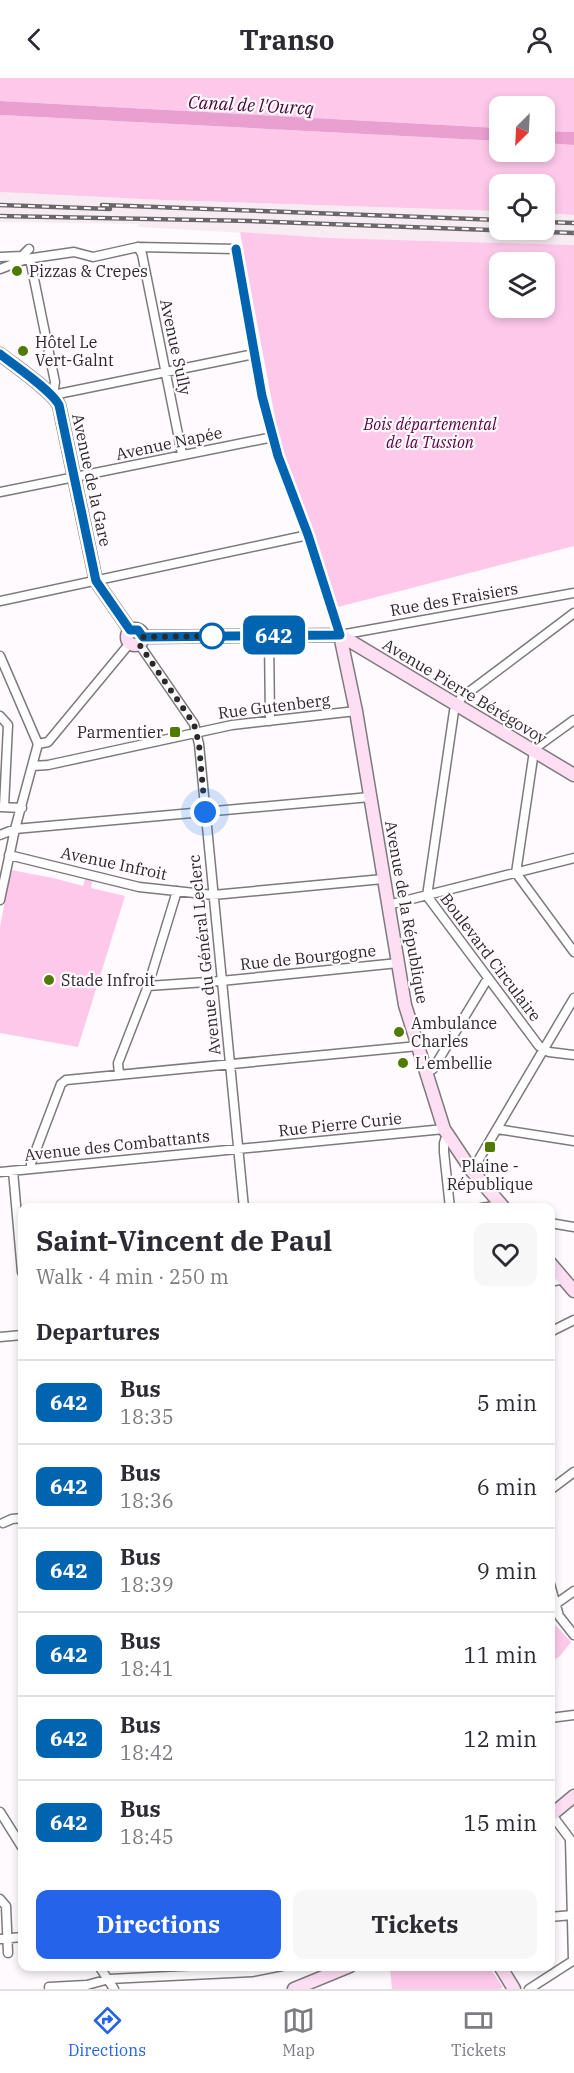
<!DOCTYPE html>
<meta charset="utf-8">
<style>
body{margin:0;font-family:"IBM Plex Serif",serif;background:#f7f7f7;color:#2b2b33;height:100vh;display:flex;flex-direction:column;font-size:22px;white-space:nowrap}
*{box-sizing:border-box;margin:0}
p{font-size:20px;color:#7c7c81}
.icon{flex:none;width:33px;height:33px;fill:none;stroke:currentColor;stroke-width:2;stroke-linecap:round;stroke-linejoin:round}
.map{position:relative;flex:1;overflow:hidden}
.panel{position:absolute;left:18px;top:1125px;width:537px;height:768px;display:flex;flex-direction:column;background:#fff;border-radius:12px;box-shadow:0 3px 9px #0003}
.panel>*{flex:none}
.badge{padding:0 12px;border-radius:9px;font-size:21px;line-height:39px}
.needle{width:39px;rotate:204deg}
.buttons{position:absolute;left:489px;top:18px;display:grid;gap:12px}
.buttons a{display:grid;place-items:center;width:66px;height:66px;border-radius:12px;background:#fff;box-shadow:0 3px 9px #0003;font-size:30px}
.you{position:absolute;width:30px;height:30px;margin:-15px;border:4px solid #fff;border-radius:50%;background:#1a73e8;box-shadow:0 0 0 9px #1a73e833}
.map>.badge{position:absolute;translate:-50% -50%;box-shadow:0 0 0 3px #fff}
h2{padding:0 18px;font-size:22px;line-height:54px}
.round{display:grid;place-items:center;flex:none;width:63px;height:63px;border-radius:12px;background:#f7f7f7}
.head{display:flex;align-items:center;justify-content:space-between;height:102px;padding:0 18px}
h1{font-size:28px;font-weight:800;line-height:45px}
.cta{display:flex;gap:12px;margin-top:auto;padding:12px 18px}
.cta a{flex:1;height:69px;border-radius:12px;background:#2563eb;color:#fff;font-size:24px;font-weight:800;line-height:69px;text-align:center}
.cta a+a{background:#f7f7f7;color:#2b2b33}
ul{padding:0;list-style:none}
li{display:flex;align-items:center;gap:18px;height:84px;padding:0 18px;border-top:2px solid #e1e1e2}
li div{flex:1}
li b{display:block;font-size:22px}
li em{font-style:normal}
li .badge{min-width:66px;font-weight:700;text-align:center}
header{display:flex;justify-content:space-between;align-items:center;height:78px;padding:0 18px;background:#fff;font-size:27px;font-weight:800}
.menu{display:flex;justify-content:space-around;align-items:center;height:84px;border-top:2px solid #e1e1e2;background:#fff;font-size:16px;color:#7c7c81}
.menu a{display:grid;justify-items:center;gap:3px}
.menu .selected{color:#2563eb}
.map>svg:first-child{display:block}
.built{fill:#f8ecf3}
.green{fill:#fdc8ea;fill-rule:evenodd}
.water{fill:#e99fd0}
.lines{fill:none;stroke-linecap:round;stroke-linejoin:round}
.street-casing{stroke:#7e797c;stroke-width:11}
.secondary-casing{stroke:#7e797c;stroke-width:15}
.street{stroke:#fff;stroke-width:8}
.secondary{stroke:#fddef3;stroke-width:12}
.rail-casing{stroke:#6a6769;stroke-width:4.5}
.rail{stroke:#fffafd;stroke-width:2;stroke-dasharray:7;stroke-linecap:butt}
.line-casing{stroke:#fff;stroke-width:14}
.line{stroke:#0064b0;stroke-width:9}
.walk{stroke:#2b292a;stroke-width:6;stroke-dasharray:0 10.8}
.poi-dot{fill:#4f7b00;stroke:#fffafd;stroke-width:2}
.stop-dot{fill:#fff;stroke:#0064b0;stroke-width:3}
.labels{text-anchor:middle;dominant-baseline:central;stroke-width:4.5;stroke-linejoin:round;paint-order:stroke}
.poi-label{font-size:16px;fill:#2b292a;stroke:#fffafd;text-anchor:start}
.street-label{font-size:16px;fill:#2b292a;stroke:#fffafd}
.park-label{font-size:16px;font-style:italic;fill:#590046;stroke:#fffafd}
.water-label{font-size:18px;font-style:italic;fill:#49083a;stroke:#fffafd}
</style>
<header><svg class="icon" aria-label="back" viewBox="0 0 24 24"><path d="M15 5l-7 7 7 7"/></svg>Transo<svg class="icon" aria-label="person" viewBox="0 0 24 24"><circle cx="12" cy="8" r="4"/><path d="M4 21q1-7 8-7t8 7"/></svg></header>
<div class="map">
<svg width="574" height="1911" viewBox="0 0 574 1911">
<rect width="100%" height="100%" fill="#fffafd"/>
<path class="built" d="M0,114L163,122L499,133L500,152H544L545,135L574,137V167L330,160L139,149L138,146L0,144Z"/>
<path class="green" d="M0,0H574V54L545,53L544,28H500L499,50L0,23Z
M0,37L499,63L500,74H544L545,65L574,67V137L545,135L544,106H500L499,133L163,122L0,114Z
M240,154L330,160L574,167V468L338,529L335,526L279,361ZM500,184H544V230H500Z
M11,792L53,800L83,808L85,801H93L91,810L125,818L78,969L0,955V849Z
M551,1542L571,1564L560,1578L551,1584Z
M390,1889H489L503,1909L500,1911H392Z"/>
<path class="water" d="M0,23L499,50V63L0,37Z
M544,53L574,54V67L545,65Z"/>
<g class="lines">
<defs>
<path id="street" d="M138,169L142,176L182,376
M0,179L22,178L29,171
M30,181L55,304L53,317L254,276
M0,191L26,181L74,174L93,179L138,169L235,171L262,319L278,378L308,457L340,557L574,515
M0,414L273,359
M0,523L308,457
M574,535L461,620L454,633L427,818L539,968L549,974L574,977
M269,558L270,643
M139,566L194,646L199,666L244,1130
M0,578L38,666L15,751L0,822
M0,638L8,647L4,729
M574,642L538,668L534,673L516,795L574,874
M38,666L48,664L130,565
M33,688L48,687L232,647L356,633
M0,729L22,730
M0,757L15,751L370,719
M9,777L139,809L213,817L383,801
M388,827L574,780
M148,908L221,903L398,885
M426,995L433,991L488,900
M119,997L118,985L148,908L177,813
M497,1051L574,1063
M447,1056L444,1065V1074L450,1130
M31,1090V1085L61,1006L66,1002L418,968
M13,1093L22,1194
M472,1093L574,920
M0,1094L444,1051
M481,1130L502,1127
M550,1145L574,1149
M550,1204L564,1201
M550,1254L574,1242
M0,1259L22,1257
M550,1412L574,1394
M3,1445L12,1441L22,1440
M550,1506L559,1538L574,1557
M553,1528L574,1513
M550,1640L574,1637
M0,1734L22,1769
M552,1737L570,1761
M570,1761L573,1882
M0,1821L6,1828L8,1875
M550,1839L572,1837
M0,1861L22,1859
M99,1888L114,1911
M49,1909L87,1907L109,1901L252,1894L282,1888
M529,1911L574,1882"/>
<path id="secondary" d="M0,276C15,288 51,312 59,327L96,503L130,552
M127 559a8 8 0 1 1 16 0a8 8 0 1 1-16 0Z
M340,557L356,633L405,927L444,1051L472,1093L504,1130
M340,557L574,697
M143,559L340,557
M550,1185L574,1213
M550,1738L574,1718
M500,1888L514,1911
M294,1911L350,1888"/>
</defs>
<use href="#street" class="street-casing"/>
<use href="#secondary" class="secondary-casing"/>
<use href="#street" class="street"/>
<use href="#secondary" class="secondary"/>
<defs>
<path id="rail" d="M0,127L110,131
M102,127L500,142
M0,138L250,143L574,155
M544,144L574,145"/>
</defs>
<use href="#rail" class="rail-casing"/>
<use href="#rail" class="rail"/>
</g>
<g class="lines">
<defs>
<path id="line" d="M0,276C15,288 51,312 59,327L96,503L130,552H138L143,559L340,557L308,457L278,378L262,318L236,171"/>
</defs>
<use href="#line" class="line-casing"/>
<use href="#line" class="line"/>
<path class="walk" d="M205,734L199,666L194,646L139,566L143,559L218,558H212"/>
</g>
<g class="poi-dot">
<circle cx="17" cy="193" r="6"/>
<circle cx="23" cy="273" r="6"/>
<rect x="169" y="648" width="12" height="12" rx="3"/>
<circle cx="49" cy="902" r="6"/>
<circle cx="399" cy="954" r="6"/>
<circle cx="403" cy="985" r="6"/>
<rect x="484" y="1063" width="12" height="12" rx="3"/>
</g>
<circle class="stop-dot" cx="212" cy="558" r="12"/>
<g class="labels">
<g class="poi-label">
<text x="29" y="193">Pizzas &amp; Crepes</text>
<text x="35" y="264">Hôtel Le<tspan x="35" dy="18">Vert-Galnt</tspan></text>
<text x="163" y="654" text-anchor="end">Parmentier</text>
<text x="61" y="902">Stade Infroit</text>
<text x="411" y="945">Ambulance<tspan x="411" dy="18">Charles</tspan></text>
<text x="415" y="985">L'embellie</text>
<text x="490" y="1088" text-anchor="middle">Plaine -<tspan x="490" dy="18">République</tspan></text>
</g>
<g class="street-label">
<text transform="translate(176 269) rotate(78)">Avenue Sully</text>
<text transform="translate(169 365) rotate(-12)">Avenue Napée</text>
<text transform="translate(92 402) rotate(78)">Avenue de la Gare</text>
<text transform="translate(454 521) rotate(-10)">Rue des Fraisiers</text>
<text transform="translate(465 613) rotate(31)">Avenue Pierre Bérégovoy</text>
<text transform="translate(274 628) rotate(-7)">Rue Gutenberg</text>
<text transform="translate(114 785) rotate(12)">Avenue Infroit</text>
<text transform="translate(407 834) rotate(80)">Avenue de la République</text>
<text transform="translate(204 877) rotate(-96)">Avenue du Général Leclerc</text>
<text transform="translate(308 879) rotate(-6)">Rue de Bourgogne</text>
<text transform="translate(491 879) rotate(53)">Boulevard Circulaire</text>
<text transform="translate(340 1046) rotate(-6)">Rue Pierre Curie</text>
<text transform="translate(117 1067) rotate(-6)">Avenue des Combattants</text>
</g>
<g class="park-label">
<text x="430" y="346">Bois départemental<tspan x="430" dy="18">de la Tussion</tspan></text>
</g>
<g class="water-label">
<text transform="translate(251 27) rotate(3)">Canal de l'Ourcq</text>
</g>
</g>
</svg>
<div class="buttons">
<a><svg class="needle" viewBox="-14 -14 28 28"><path d="M0-13l5 13h-10z" fill="#e53935"/><path d="M0 13l5-13h-10z" fill="#7c7c81"/></svg></a>
<a><svg class="icon" aria-label="locate" viewBox="0 0 24 24"><circle cx="12" cy="12" r="6"/><path d="M12 2v4M12 18v4M2 12h4M18 12h4"/></svg></a>
<a><svg class="icon" aria-label="layers" viewBox="0 0 24 24"><path d="M12 4l9 5-9 5-9-5zM3 14l9 5 9-5"/></svg></a>
</div>
<div class="you" style="left:205px;top:734px"></div>
<b class="badge" style="left:274px;top:557px;background:#0064b0;color:#fff">642</b>
<section class="panel">
<div class="head"><div><h1>Saint-Vincent de Paul</h1><p>Walk · 4 min · 250 m</p></div><a class="round"><svg class="icon" aria-label="heart" viewBox="0 0 24 24"><path d="M12 20l-8-8c-3-5 5-10 8-4 3-6 11-1 8 4z"/></svg></a></div>
<h2>Departures</h2>
<ul>
<li><span class="badge" style="background:#0064b0;color:#fff">642</span><div><b>Bus</b><p>18:35</p></div><em>5 min</em></li>
<li><span class="badge" style="background:#0064b0;color:#fff">642</span><div><b>Bus</b><p>18:36</p></div><em>6 min</em></li>
<li><span class="badge" style="background:#0064b0;color:#fff">642</span><div><b>Bus</b><p>18:39</p></div><em>9 min</em></li>
<li><span class="badge" style="background:#0064b0;color:#fff">642</span><div><b>Bus</b><p>18:41</p></div><em>11 min</em></li>
<li><span class="badge" style="background:#0064b0;color:#fff">642</span><div><b>Bus</b><p>18:42</p></div><em>12 min</em></li>
<li><span class="badge" style="background:#0064b0;color:#fff">642</span><div><b>Bus</b><p>18:45</p></div><em>15 min</em></li>
</ul>
<div class="cta"><a>Directions</a><a>Tickets</a></div>
</section>
</div>
<nav class="menu">
<a class="selected"><svg class="icon" aria-label="directions" viewBox="0 0 24 24"><path d="M12 3l9 9-9 9-9-9zM9 14v-3h6M13 9l2 2-2 2"/></svg>Directions</a>
<a><svg class="icon" aria-label="map" viewBox="0 0 24 24"><path d="M3 6l6-2 6 2 6-2v14l-6 2-6-2-6 2zM9 4v14M15 6v14"/></svg>Map</a>
<a><svg class="icon" aria-label="tickets" viewBox="0 0 24 24"><path d="M3 7h18v10H3zM15 7v10"/></svg>Tickets</a>
</nav>
